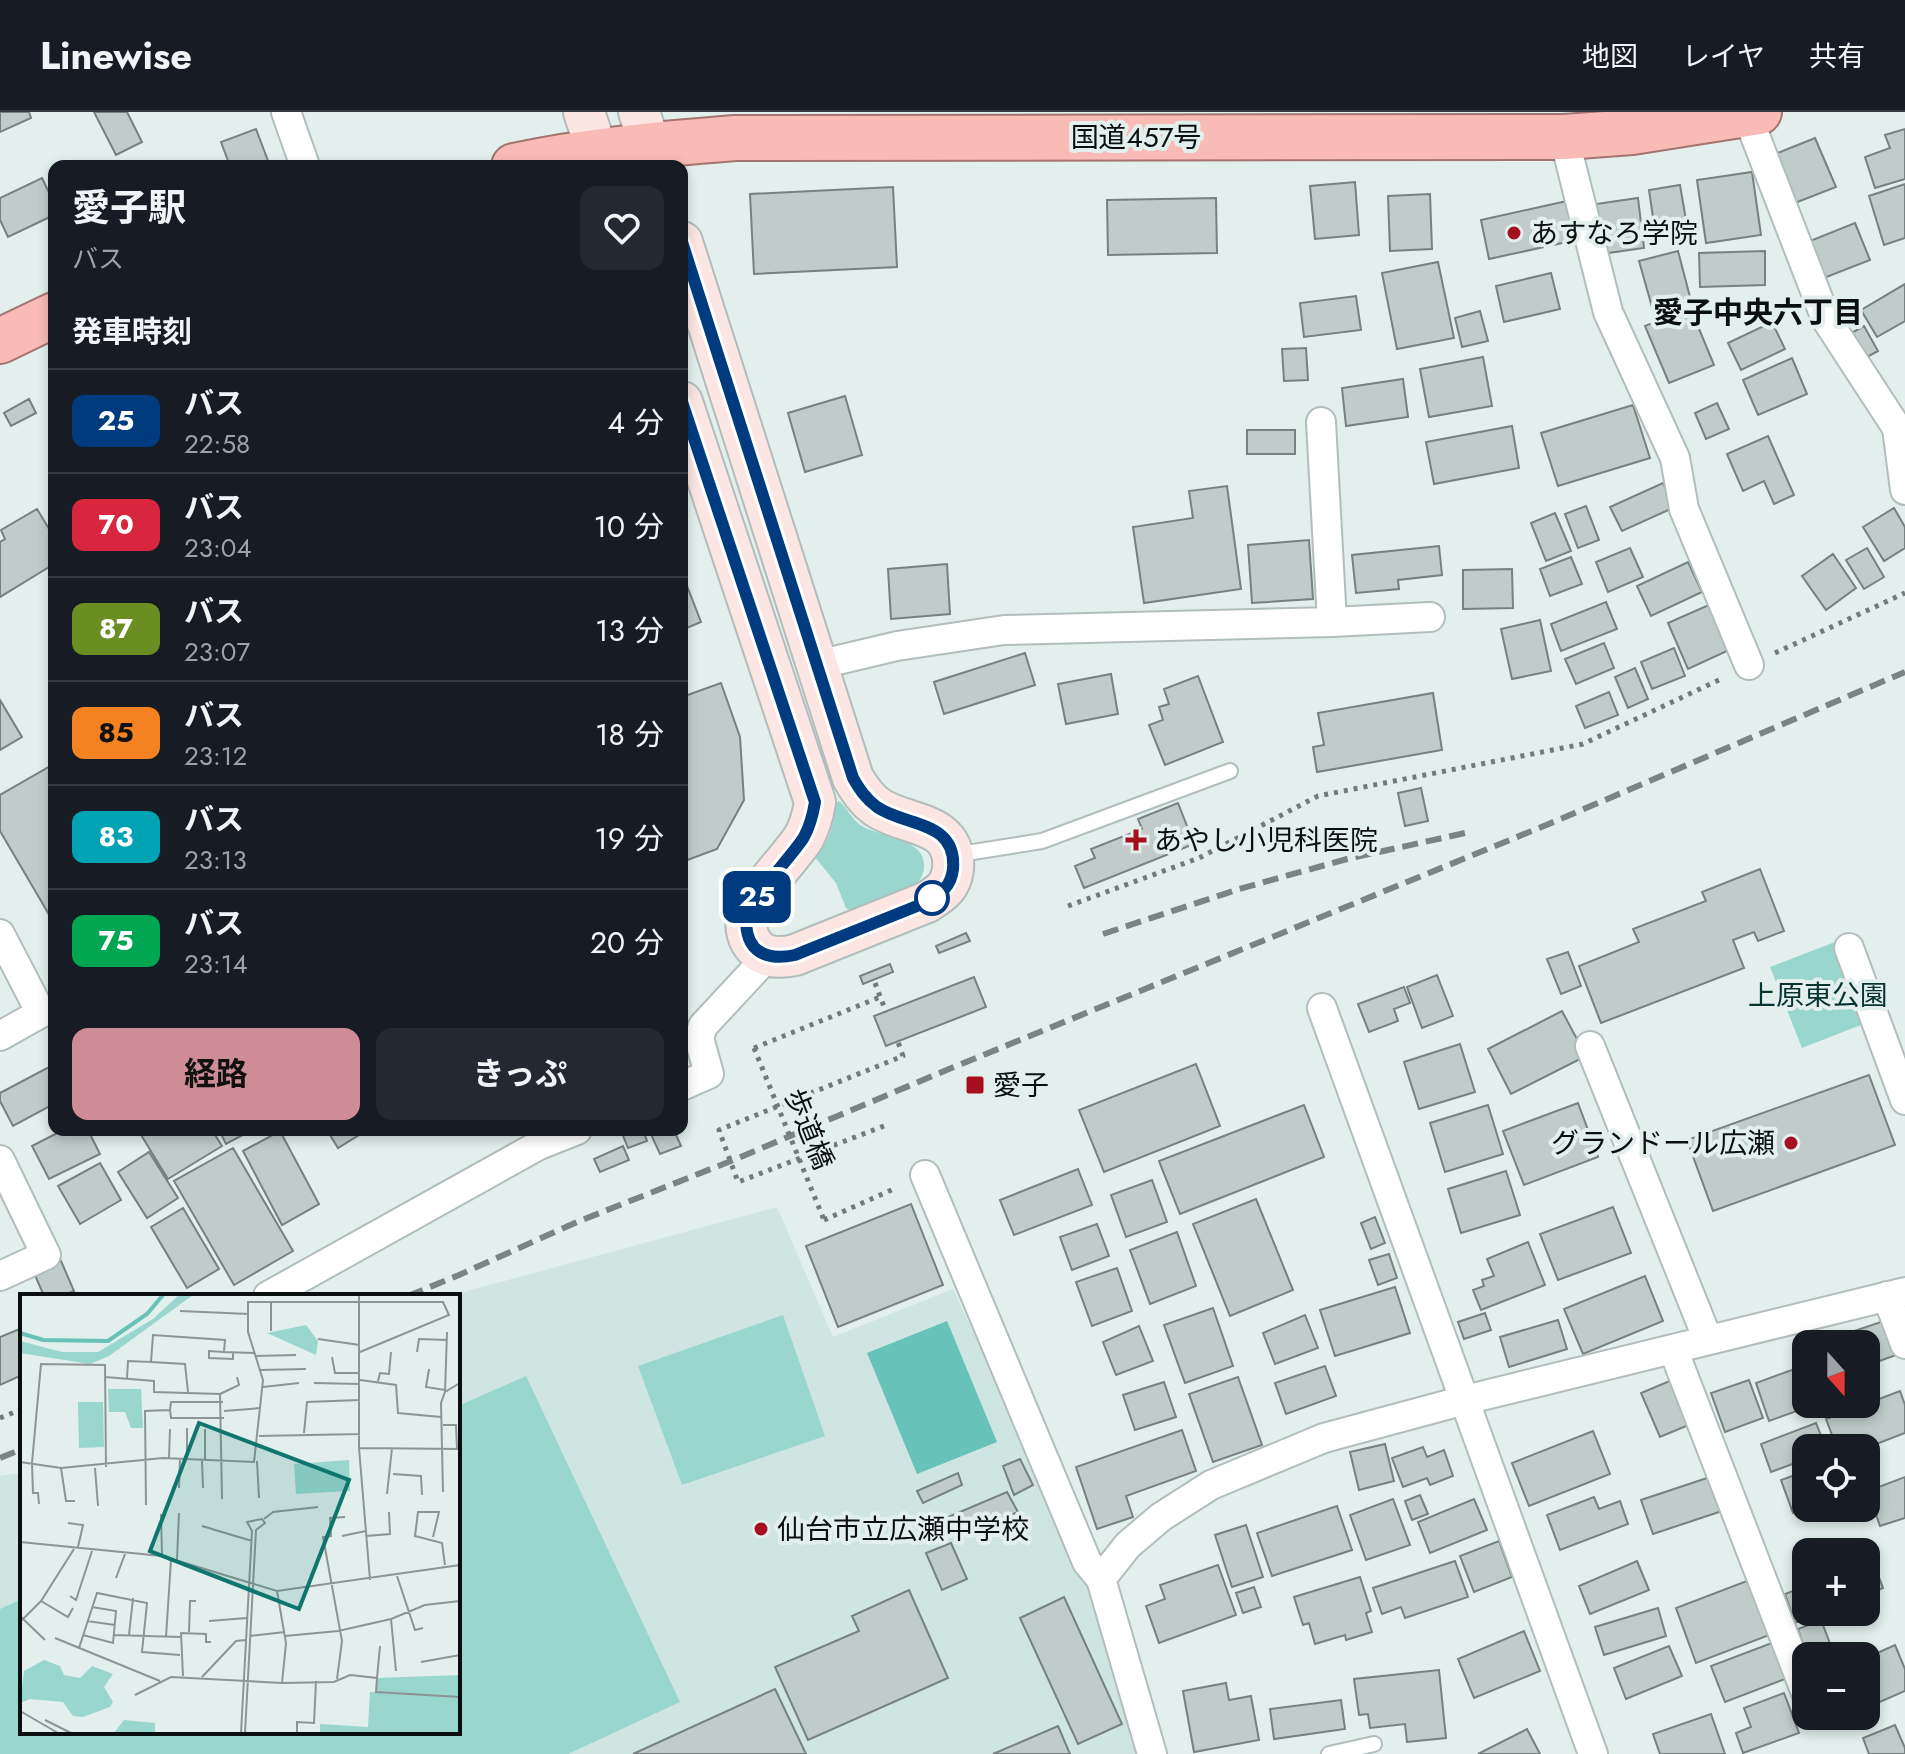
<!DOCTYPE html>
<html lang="ja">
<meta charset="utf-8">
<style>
body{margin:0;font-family:Jost,"Noto Sans JP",sans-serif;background:#242831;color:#f1f3f6;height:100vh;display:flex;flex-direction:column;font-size:30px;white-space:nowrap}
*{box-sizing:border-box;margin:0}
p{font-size:26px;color:#9ea1a6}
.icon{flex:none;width:44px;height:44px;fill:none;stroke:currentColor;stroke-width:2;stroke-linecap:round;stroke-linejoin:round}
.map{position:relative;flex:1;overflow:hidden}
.details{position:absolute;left:48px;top:48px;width:640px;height:976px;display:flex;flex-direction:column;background:#171b24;border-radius:16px;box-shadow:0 4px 12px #0003}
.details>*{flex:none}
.badge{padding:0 16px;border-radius:12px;font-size:28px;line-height:52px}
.needle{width:52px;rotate:159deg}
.tools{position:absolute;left:1792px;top:1218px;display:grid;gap:16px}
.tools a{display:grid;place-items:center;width:88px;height:88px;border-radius:16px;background:#171b24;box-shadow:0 4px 12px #0003;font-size:40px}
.map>.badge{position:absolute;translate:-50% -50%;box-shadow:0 0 0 4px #fff}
h2{padding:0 24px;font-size:30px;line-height:72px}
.round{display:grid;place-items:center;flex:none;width:84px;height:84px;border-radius:16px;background:#242831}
.headline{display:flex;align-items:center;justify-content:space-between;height:136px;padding:0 24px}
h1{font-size:38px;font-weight:700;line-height:60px}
.primary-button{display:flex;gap:16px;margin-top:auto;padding:16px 24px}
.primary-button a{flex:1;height:92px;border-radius:16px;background:#cf8c96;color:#111;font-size:32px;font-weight:700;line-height:92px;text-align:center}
.primary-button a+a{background:#242831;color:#f1f3f6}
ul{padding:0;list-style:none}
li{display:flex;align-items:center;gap:24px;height:104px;padding:0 24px;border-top:2px solid #363941}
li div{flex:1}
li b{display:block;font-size:30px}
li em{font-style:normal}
li .badge{min-width:88px;font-weight:700;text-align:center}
header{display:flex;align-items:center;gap:48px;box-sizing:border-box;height:112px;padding:0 40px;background:#171b24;border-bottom:2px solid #363941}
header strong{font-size:38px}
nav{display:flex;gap:44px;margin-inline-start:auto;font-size:28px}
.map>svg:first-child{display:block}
.built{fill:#cfe5e2}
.green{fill:#99d6ce}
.water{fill:#67c2b8}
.building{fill:#bfccca;stroke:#768180;stroke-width:2}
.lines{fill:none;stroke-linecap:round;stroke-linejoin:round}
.service-casing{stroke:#b1bebc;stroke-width:18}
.minor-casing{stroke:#b1bebc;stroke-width:32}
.secondary-casing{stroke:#b1bebc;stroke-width:44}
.trunk-casing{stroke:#a47470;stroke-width:48}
.path{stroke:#727b7a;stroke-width:5;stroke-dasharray:4 6;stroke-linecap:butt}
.service{stroke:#fff;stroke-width:14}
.minor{stroke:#fff;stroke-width:28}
.secondary{stroke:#fce6e4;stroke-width:40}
.trunk{stroke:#f8bbb6;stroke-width:44}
.rail{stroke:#7c8483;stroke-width:6;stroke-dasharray:16 8;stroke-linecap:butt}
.path-bridge{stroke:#727b7a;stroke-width:5;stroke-dasharray:4 6;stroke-linecap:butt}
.line-casing{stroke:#fff;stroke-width:18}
.line{stroke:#003b80;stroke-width:12}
.poi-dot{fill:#a60f20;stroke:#e2efed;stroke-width:3}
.stop-dot{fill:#fff;stroke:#003b80;stroke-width:4}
.labels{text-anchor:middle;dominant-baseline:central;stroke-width:8;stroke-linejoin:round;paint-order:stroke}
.street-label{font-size:28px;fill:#0b0f0f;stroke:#e2efed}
.poi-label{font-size:28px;fill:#0b0f0f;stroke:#e2efed;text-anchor:start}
.park-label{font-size:28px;fill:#073431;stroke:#e2efed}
.neighbourhood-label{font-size:30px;font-weight:bold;fill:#0b0f0f;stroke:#e2efed}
.inset-river{fill:none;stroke:#67c2b8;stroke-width:4}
.inset-road{fill:none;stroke:#8c9594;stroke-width:2}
.view{fill:#0f766e;fill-opacity:0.15;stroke:#0f766e;stroke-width:4}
.inset-edge{fill:none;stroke:#0b0f0f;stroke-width:4}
</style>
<header>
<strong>Linewise</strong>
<nav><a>地図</a><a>レイヤ</a><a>共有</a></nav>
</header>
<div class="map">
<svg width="1905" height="1642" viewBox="0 0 1905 1642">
<rect width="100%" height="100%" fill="#e2efed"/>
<path class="built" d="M777,1095L833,1225L953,1177L1089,1470L1143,1642H0V1364L22,1361V1620H458V1184H449Z"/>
<path class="green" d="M839,689C847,696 852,707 860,713C878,725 926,726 924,754C924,763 919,770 913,776L853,800L846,796L836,771L814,744C833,726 832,716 834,692Z
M1835,830L1866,911L1802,936L1770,855Z
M783,1203L825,1324L682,1373L638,1254Z
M526,1264L680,1590L568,1642H0V1497L22,1487V1620H458V1294Z"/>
<path class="water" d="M947,1209L997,1330L917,1362L867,1241Z"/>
<path class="building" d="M0,0H29L31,6L0,20Z
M94,0H127L142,30L116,43Z
M256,17L270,54H230L221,30Z
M1905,17V67L1875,76L1865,45L1890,36L1885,23Z
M1815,26L1836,75L1790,93L1770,44Z
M1752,60L1761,123L1706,131L1697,68Z
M42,66L54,91V103L8,125L0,108V86Z
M1355,70L1359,123L1315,127L1310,74Z
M1905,72V126L1884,133L1869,84Z
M1680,73L1687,114L1655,119L1649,78Z
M893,75L897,155L754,162L750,82Z
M1430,82L1432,137L1390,139L1388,84Z
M1216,86L1217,141L1108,143L1107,88Z
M1638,86L1644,136L1601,142L1596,92Z
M1567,89L1576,128L1489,147L1481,108Z
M1855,111L1870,148L1824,166L1810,129Z
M1678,139L1690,185L1652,195L1639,149Z
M1765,139V173L1700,175L1699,141Z
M1438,150L1454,226L1397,237L1382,161Z
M1551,161L1560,197L1504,210L1496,174Z
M1905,172V209L1877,225L1861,198Z
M1356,184L1361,218L1304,225L1300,191Z
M1690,195L1714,253L1669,271L1645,214Z
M1480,199L1488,229L1462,235L1455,206Z
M1772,210L1785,237L1741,258L1728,231Z
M1864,214L1878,239L1858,250L1844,225Z
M1306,236L1308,268L1284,269L1282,237Z
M1483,245L1492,294L1429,305L1420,257Z
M1792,246L1807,282L1758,303L1743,268Z
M1403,267L1408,305L1346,314L1342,276Z
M845,284L862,343L805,360L788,301Z
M29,287L36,301L11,314L4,301Z
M1717,291L1729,317L1706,327L1695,301Z
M1633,293L1650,346L1558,374L1541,321Z
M1512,314L1519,356L1434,372L1426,330Z
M1247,318H1295V342H1247Z
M1768,324L1794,383L1774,392L1764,369L1743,379L1727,342Z
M1663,371L1675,395L1622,419L1610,395Z
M1227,374L1241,477L1144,491L1133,415L1193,406L1189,379Z
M1586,394L1599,428L1578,436L1565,402Z
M1894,396L1905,415V436L1884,449L1863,415Z
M37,397L54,425V452L0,485V430L5,427L1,418Z
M1555,401L1571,439L1546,449L1531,411Z
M1309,428L1313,487L1252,491L1248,433Z
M1439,434L1442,463L1398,468L1399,477L1356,481L1352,443Z
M1630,436L1643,465L1608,480L1596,450Z
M1867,436L1884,465L1864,477L1846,448Z
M1833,442L1856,476L1826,498L1802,464Z
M1571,445L1582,472L1550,484L1540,457Z
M1688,450L1702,480L1651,504L1637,474Z
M947,452L950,502L891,507L888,457Z
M1512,457L1513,496L1463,497V458Z
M682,461L701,510L682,518Z
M1720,488L1740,533L1688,557L1668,511Z
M1606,490L1617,517L1561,539L1551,512Z
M1540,508L1551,559L1512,567L1501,517Z
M1604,531L1614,556L1576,572L1565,547Z
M1674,536L1685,564L1652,577L1641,550Z
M1025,541L1035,573L944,602L934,570Z
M1635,556L1648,587L1628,596L1615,565Z
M1111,562L1118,602L1066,612L1058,572Z
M1198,564L1223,630L1165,653L1149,613L1163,608L1159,595L1169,592L1164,577Z
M721,571L740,625L744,688L717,737L682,750V585Z
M1609,580L1618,603L1585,616L1576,594Z
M1433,581L1442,638L1317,660L1313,635L1324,633L1318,601Z
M0,588L22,625L0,638Z
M54,652V811L0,719V683Z
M1421,676L1428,709L1405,714L1398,681Z
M1178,691L1194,732L1084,776L1075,754L1095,746L1091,737L1142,717L1138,707Z
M1760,757L1784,819L1758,829L1754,820L1733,828L1744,856L1601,911L1579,854L1639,830L1633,817L1706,789L1702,780Z
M966,821L970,829L939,841L936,834Z
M1568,840L1581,874L1561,882L1547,847Z
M890,852L893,860L863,872L860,864Z
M1437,863L1453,904L1422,916L1407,875Z
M974,865L986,895L886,934L874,904Z
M1404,875L1410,891L1394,897L1398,909L1369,920L1358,892Z
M1562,899L1586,944L1511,982L1488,937Z
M1460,932L1475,980L1419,997L1404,950Z
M1196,952L1220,1014L1104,1060L1079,998Z
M49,955L54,964V992L13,1014L0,989V981Z
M1869,963L1895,1033L1713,1099L1687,1028Z
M1578,991L1598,1045L1524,1073L1503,1019Z
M1304,993L1324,1045L1180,1102L1159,1049Z
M1488,993L1503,1042L1445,1060L1430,1011Z
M63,1018H88L100,1042L49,1067L32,1034Z
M138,1018H212L222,1034L168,1067Z
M219,1018H252L226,1032Z
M327,1018H367L338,1036Z
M630,1018H643L647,1029L628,1036L622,1021Z
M649,1018H674L681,1034L660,1042Z
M280,1019L319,1092L282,1113L243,1039Z
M623,1034L629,1048L600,1060L594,1047Z
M233,1036L293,1139L234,1173L174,1069Z
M149,1040L178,1086L147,1106L118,1060Z
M100,1051L121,1088L80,1112L58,1074Z
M1078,1057L1092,1093L1014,1123L1000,1088Z
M1506,1059L1520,1103L1461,1121L1448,1077Z
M1152,1068L1167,1110L1126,1125L1111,1083Z
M1256,1087L1293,1178L1230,1204L1193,1112Z
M911,1092L943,1173L838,1215L806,1134Z
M1613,1095L1631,1141L1558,1168L1540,1122Z
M183,1096L219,1157L187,1176L151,1115Z
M1375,1105L1385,1131L1371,1137L1361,1111Z
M1097,1112L1109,1144L1072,1158L1060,1125Z
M1177,1120L1196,1174L1150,1192L1130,1138Z
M1528,1130L1545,1173L1481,1198L1473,1178L1484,1174L1482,1168L1494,1164L1487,1147Z
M1389,1142L1397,1166L1378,1173L1369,1148Z
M61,1149L74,1179L62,1184H44L34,1161Z
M1117,1156L1132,1199L1092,1214L1076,1170Z
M1645,1164L1663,1209L1583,1242L1564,1197Z
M1395,1175L1410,1221L1335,1244L1320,1198Z
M1213,1196L1233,1254L1185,1271L1164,1213Z
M1485,1201L1491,1218L1464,1227L1458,1210Z
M1305,1203L1318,1236L1275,1252L1263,1221Z
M1558,1208L1567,1237L1509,1255L1500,1225Z
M1884,1209L1896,1243L1866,1254V1232H1852L1848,1221Z
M1139,1214L1153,1249L1116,1263L1103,1230Z
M22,1216V1263L0,1273V1225Z
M1325,1254L1336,1284L1286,1302L1275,1271Z
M1800,1255L1806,1273V1292L1813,1293L1769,1309L1756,1271Z
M1238,1265L1262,1333L1213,1350L1189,1282Z
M1672,1268L1691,1312L1660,1325L1641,1281Z
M1749,1268L1763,1306L1725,1320L1711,1281Z
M1164,1270L1176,1305L1135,1318L1123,1283Z
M1900,1279L1905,1293V1321L1866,1336H1837L1826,1307Z
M1816,1311L1826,1336H1806V1347L1771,1360L1761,1332Z
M1182,1318L1196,1359L1126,1384L1133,1405L1097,1417L1076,1355Z
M1593,1319L1610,1362L1529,1394L1512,1351Z
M1385,1332L1394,1369L1359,1378L1350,1340Z
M1423,1335L1427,1345L1444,1338L1453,1364L1430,1373L1427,1366L1403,1375L1392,1346Z
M1020,1347L1033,1373L1014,1383L1003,1354Z
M1806,1359V1396L1793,1401L1781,1368Z
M958,1361L962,1373L923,1391L917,1379Z
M1716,1363L1728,1397L1653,1422L1641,1388Z
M1905,1365V1406L1880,1414L1868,1379Z
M1007,1380L1018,1400L956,1425L948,1405Z
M1420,1383L1428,1402L1412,1408L1405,1389Z
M1594,1385L1599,1397L1620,1389L1628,1412L1560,1438L1547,1403Z
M1393,1387L1410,1433L1366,1448L1350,1403Z
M1474,1387L1487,1418L1430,1441L1418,1410Z
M1337,1394L1352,1438L1272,1464L1257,1421Z
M1246,1413L1263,1465L1232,1475L1215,1423Z
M1499,1429L1512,1465L1474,1480L1460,1444Z
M951,1431L967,1467L942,1478L926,1441Z
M1870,1442L1883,1476L1866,1483V1444Z
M1455,1449L1468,1485L1405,1506L1401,1495L1382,1502L1373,1476Z
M1637,1449L1649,1478L1590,1502L1579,1474Z
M1218,1453L1236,1503L1159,1531L1146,1494L1165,1487L1160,1473Z
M1360,1465L1371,1499L1366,1501L1372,1520L1346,1528L1345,1523L1315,1532L1309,1511L1303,1513L1294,1485Z
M1752,1467L1772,1522L1696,1551L1676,1496Z
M1806,1474V1500L1820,1501L1795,1511L1785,1482Z
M1254,1475L1261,1495L1243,1501L1236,1481Z
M909,1478L948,1566L808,1628L775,1555L859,1519L852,1504Z
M1064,1485L1122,1612L1078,1632L1020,1506Z
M1658,1496L1666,1524L1604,1543L1595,1515Z
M1821,1508L1831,1534L1807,1543L1798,1517Z
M1524,1519L1540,1559L1474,1586L1458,1547Z
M1777,1529L1790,1565L1725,1590L1711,1554Z
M1895,1533L1905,1557V1579L1866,1596V1546Z
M1669,1534L1682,1564L1626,1587L1614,1556Z
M1439,1558L1446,1626L1407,1630L1405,1612L1370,1616L1368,1602L1359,1603L1354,1567Z
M1226,1571L1229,1588L1251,1584L1259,1628L1194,1640L1183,1579Z
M775,1577L806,1642H633Z
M1784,1581L1799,1621L1743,1641L1736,1621L1751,1615L1744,1596Z
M1341,1588L1345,1617L1274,1627L1270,1597Z
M1711,1602L1725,1642H1660L1653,1622Z
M1895,1613L1905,1636V1642H1869L1863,1626Z
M1058,1614L1070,1642H993Z
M1527,1617L1540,1642H1478Z"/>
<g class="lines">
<defs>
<path id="service" d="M954,743L1042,729L1230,659
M1329,1642L1374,1632"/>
<path id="minor" d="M286,0L305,54
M1747,3L1826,207L1897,316L1905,378
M1564,25L1608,200L1675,346L1684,397L1749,553
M1321,310L1332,510
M817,553L897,534L1004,518L1332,510L1430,505
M0,822L41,901L0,924
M1849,836L1905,988
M1322,896L1593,1642
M1590,934L1708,1228
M682,974L709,962L699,926L703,914L768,844
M0,1048L46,1143L0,1164
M925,1063L1087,1450L1101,1467
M268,1184L539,1033L577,1018
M1887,1184L1905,1232
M1673,1237L1806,1581
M1152,1642L1101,1467L1128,1433L1161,1405L1211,1373L1324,1326L1465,1288L1905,1180"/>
<path id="secondary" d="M584,0L602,54
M639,0L657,54
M682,130L853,666C860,678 866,687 877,695C906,715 957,708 953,757C951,775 941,781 927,790L795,843C781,846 765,847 755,835C748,828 745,816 747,806C750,786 791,746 804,725C810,714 813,703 815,690L682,290"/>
<path id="trunk" d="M514,54C587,38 661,32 735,26L1564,25L1632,20L1759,0
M0,229L54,203"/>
</defs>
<use href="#service" class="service-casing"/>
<use href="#minor" class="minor-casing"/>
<use href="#secondary" class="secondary-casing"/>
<use href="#trunk" class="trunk-casing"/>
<path class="path" d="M1775,541L1905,481
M1068,794L1199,746L1318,684L1583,632L1723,566
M875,871L886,900
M754,936L880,885
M884,1014L738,1070L719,1018L903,944L898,930
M824,1108L896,1076
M0,1306L22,1297"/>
<use href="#service" class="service"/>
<use href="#minor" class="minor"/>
<use href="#secondary" class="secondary"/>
<use href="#trunk" class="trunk"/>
<path class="rail" d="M1103,822L1239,777L1347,747L1465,721
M408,1184L459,1163L577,1110L731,1049L949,957L1544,714L1905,560
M0,1346L22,1337"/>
<path class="path-bridge" d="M754,936L824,1108"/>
</g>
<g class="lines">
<defs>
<path id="line" d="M682,130L853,666C860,678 866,687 877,695C906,715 957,708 953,757C951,775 941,781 927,790L795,843C781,846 765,847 754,835C748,828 745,816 747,806C750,786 791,746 804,725C810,714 813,702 815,690L682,290"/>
</defs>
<use href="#line" class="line-casing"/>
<use href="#line" class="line"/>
</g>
<g class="poi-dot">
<circle cx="1514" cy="121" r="8"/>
<path d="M1132 716h8v8h8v8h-8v8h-8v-8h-8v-8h8z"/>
<rect x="965" y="963" width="20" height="20" rx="4"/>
<circle cx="1791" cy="1031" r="8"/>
<circle cx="761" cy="1417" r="8"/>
</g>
<circle class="stop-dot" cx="932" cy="786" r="16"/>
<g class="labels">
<g class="street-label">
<text x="1136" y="25">国道457号</text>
<text transform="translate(809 1017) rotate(68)">歩道橋</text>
</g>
<g class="poi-label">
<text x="1530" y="121">あすなろ学院</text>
<text x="1154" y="728">あやし小児科医院</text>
<text x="993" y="973">愛子</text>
<text x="1775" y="1031" text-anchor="end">グランドール広瀬</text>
<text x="777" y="1417">仙台市立広瀬中学校</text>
</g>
<g class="park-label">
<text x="1818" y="883">上原東公園</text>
</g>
<g class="neighbourhood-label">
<text x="1758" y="200">愛子中央六丁目</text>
</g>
</g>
<g transform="translate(20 1182)">
<rect width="440" height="440" fill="#e2efed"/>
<path d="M159,1H173L89,62L70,70L0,59V47L42,58H78L133,25ZM286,31L298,47L296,61L247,39ZM88,95H121L123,134H111L105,118H89ZM58,108H83L84,153L59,154ZM329,166L330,197L276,200L274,170ZM24,366L40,372L44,381L60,384L72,372L93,380L84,393L93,408L90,413L63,423L53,422L43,408L10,405L0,409L4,377ZM440,381V439H300V430L348,433L350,398H356L357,384ZM104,426L135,429V439H94Z" fill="#99d6ce"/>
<path class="inset-river" d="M0,39L23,46L88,47L127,20L143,1"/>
<path class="inset-road" d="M339,1V154L350,286M160,17L229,20M251,37V8M298,45L340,51M204,58L189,57V64L213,65V58M397,58L399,45L427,46M235,62L276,61M312,63L315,79H340M131,68L165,70L168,98M409,75L406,93L425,96M240,76L286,75M85,83L134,87V98L200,100L202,205M107,84L108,67L131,68L133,41L205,46L204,58L234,59M340,86L376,91L378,119L421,123M358,87L360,79L369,80L371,58M294,89L340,90M243,93L279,89M425,98L427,38M200,100L219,91L217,83M203,108H151L150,116L151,124H204M204,117L241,114M423,131H436L437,155M185,135V167M284,139L287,108L340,106M239,142L340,140M339,154L440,155M149,164L150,135M167,164V134M182,167L183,194M237,167L239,204M0,168L41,174L143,164L234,168L243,86L228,38V8H423L429,21L340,58M41,174L46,207H55M75,174L78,212M373,180L401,182L402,201M159,194L160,164M423,198L421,109L425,98L440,89M367,200L372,154M19,210L18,199H13L12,169L21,70L85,71L86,173M126,211L125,117L150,116M141,220L142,261M244,225L253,218L298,213M48,229L63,231L58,253M182,232L232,247M322,242L346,237M346,242L370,240L369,218M413,243L419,218H398L395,242L422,249L425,271M0,248L142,262L257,297L440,271M157,266L159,219M377,282L395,336L403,334M96,284L105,260M257,297L266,349L262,389M50,302L56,306L72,257M21,307L48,323L53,314M0,322L25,346M371,325L376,377M2,326L21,307L54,255M67,327L95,331M189,327L227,324M169,338L170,307H176M63,341L93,349L96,317L72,313M94,341L160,343M109,341L113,304M230,342L265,338M265,342L318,337L371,325L405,311L440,307M146,343L151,266M35,344L140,387M59,354L77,299L127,309L122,358L160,361M401,368L440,361M163,382L161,339L186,340V348H191M182,383L216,347L226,346M357,384L360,352M317,385L322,347L303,243L311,242L310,224L325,223M115,401L151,383L262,389L314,388L330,381L357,384L356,398L440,403M0,417L38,439M25,426L51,439M221,439L232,237L227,228L242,225L245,229L236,236L225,439M277,439V428L294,429L296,387"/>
<path class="view" d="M179,129L329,186L279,315L130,257Z"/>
<rect width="440" height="440" class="inset-edge"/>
</g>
</svg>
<div class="tools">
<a><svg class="needle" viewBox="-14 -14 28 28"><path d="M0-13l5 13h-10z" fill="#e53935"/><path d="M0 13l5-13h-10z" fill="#9ea1a6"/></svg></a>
<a><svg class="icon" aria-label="locate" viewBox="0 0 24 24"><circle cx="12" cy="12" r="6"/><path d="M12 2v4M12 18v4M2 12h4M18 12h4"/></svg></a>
<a>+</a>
<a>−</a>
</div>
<b class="badge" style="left:757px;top:785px;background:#003b80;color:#fff">25</b>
<section class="details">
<div class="headline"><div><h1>愛子駅</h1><p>バス</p></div><a class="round"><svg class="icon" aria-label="heart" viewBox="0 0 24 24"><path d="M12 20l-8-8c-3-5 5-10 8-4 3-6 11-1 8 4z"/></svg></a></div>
<h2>発車時刻</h2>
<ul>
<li><span class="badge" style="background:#003b80;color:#fff">25</span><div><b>バス</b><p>22:58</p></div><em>4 分</em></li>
<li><span class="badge" style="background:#d7263d;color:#fff">70</span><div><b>バス</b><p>23:04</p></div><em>10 分</em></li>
<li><span class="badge" style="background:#6b8e23;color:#fff">87</span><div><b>バス</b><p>23:07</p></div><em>13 分</em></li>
<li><span class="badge" style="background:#f58220;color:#111">85</span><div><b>バス</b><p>23:12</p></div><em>18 分</em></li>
<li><span class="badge" style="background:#00a3b4;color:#fff">83</span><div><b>バス</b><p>23:13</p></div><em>19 分</em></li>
<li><span class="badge" style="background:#00a651;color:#fff">75</span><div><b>バス</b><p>23:14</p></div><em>20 分</em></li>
</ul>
<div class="primary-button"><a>経路</a><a>きっぷ</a></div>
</section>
</div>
